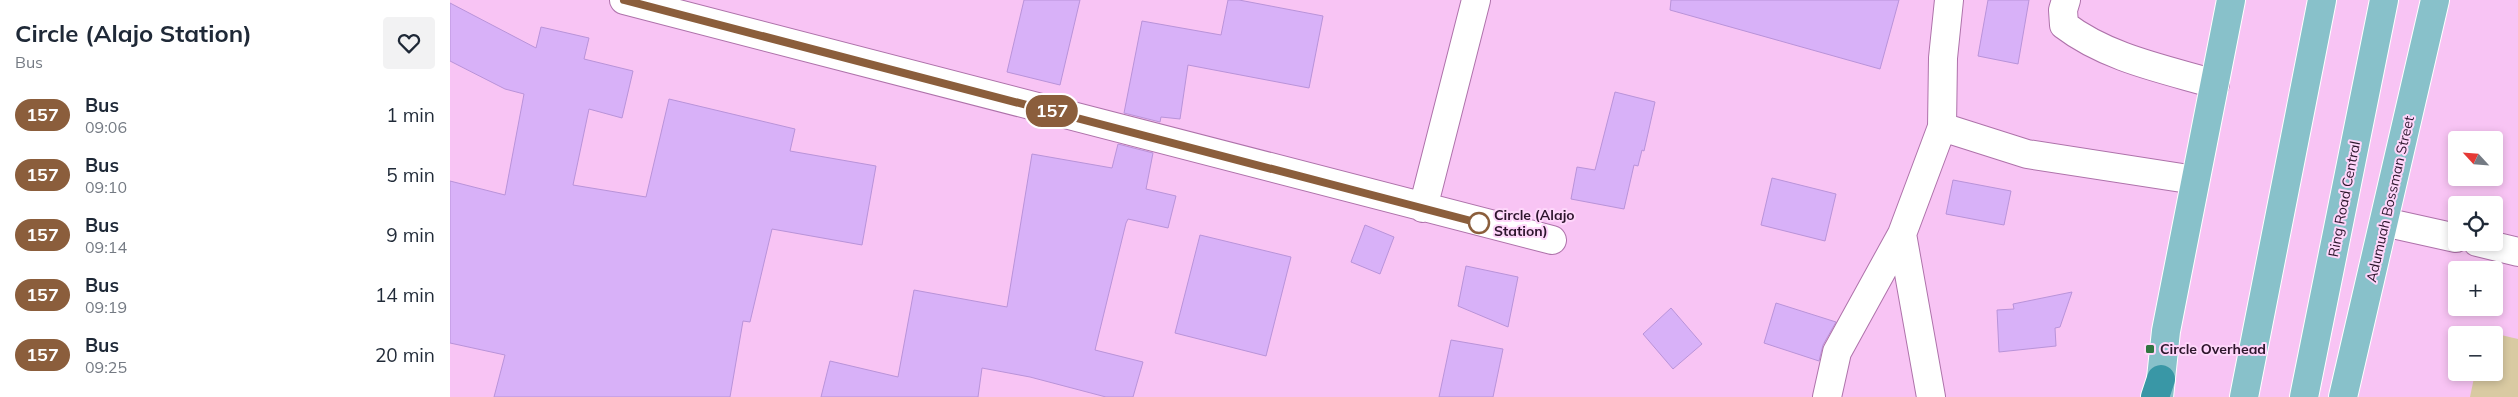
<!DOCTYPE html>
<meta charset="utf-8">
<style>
body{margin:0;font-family:Mulish,sans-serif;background:#f2f2f3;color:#1f2937;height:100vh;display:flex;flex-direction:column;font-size:19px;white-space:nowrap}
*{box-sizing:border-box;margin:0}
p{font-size:16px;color:#747a83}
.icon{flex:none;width:28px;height:28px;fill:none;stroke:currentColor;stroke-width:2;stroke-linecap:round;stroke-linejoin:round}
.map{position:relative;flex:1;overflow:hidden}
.side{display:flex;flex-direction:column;background:#fff;width:450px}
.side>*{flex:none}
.badge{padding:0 10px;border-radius:16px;font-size:18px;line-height:32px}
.needle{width:32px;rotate:296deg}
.tools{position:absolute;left:1998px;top:131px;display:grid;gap:10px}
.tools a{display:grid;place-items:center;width:55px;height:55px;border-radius:5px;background:#fff;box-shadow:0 2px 8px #0003;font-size:25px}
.map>.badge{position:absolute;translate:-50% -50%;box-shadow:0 0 0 2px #fff}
.round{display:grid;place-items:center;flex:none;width:52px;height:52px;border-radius:5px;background:#f2f2f3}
.headline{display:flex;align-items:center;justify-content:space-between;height:85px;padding:0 15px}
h1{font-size:24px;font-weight:700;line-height:38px}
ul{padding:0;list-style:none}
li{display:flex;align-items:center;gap:15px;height:60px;padding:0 15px}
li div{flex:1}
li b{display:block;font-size:19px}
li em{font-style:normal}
li .badge{min-width:55px;font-weight:700;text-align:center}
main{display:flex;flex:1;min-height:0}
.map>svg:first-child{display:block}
.green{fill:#d9caa2}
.building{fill:#d8b1f8;stroke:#b993d9}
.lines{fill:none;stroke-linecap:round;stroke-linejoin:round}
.minor-casing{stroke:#ae72aa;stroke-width:30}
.major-casing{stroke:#fff;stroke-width:30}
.highway-casing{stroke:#fff;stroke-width:30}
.minor{stroke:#fff;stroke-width:28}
.major{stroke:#88c1ca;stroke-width:28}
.highway{stroke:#3997a6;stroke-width:28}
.line-casing{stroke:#fff;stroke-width:11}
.line{stroke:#8b5e3c;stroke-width:8}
.stop-dot{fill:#fff;stroke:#8b5e3c;stroke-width:2.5}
.poi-dot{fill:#2f7540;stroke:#fed6fa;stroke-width:2}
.labels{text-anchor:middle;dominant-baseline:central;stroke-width:4;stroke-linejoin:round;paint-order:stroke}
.street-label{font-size:14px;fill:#2d152c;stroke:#fed6fa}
.stop-label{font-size:14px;font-weight:bold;fill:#2d152c;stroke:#fed6fa;text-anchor:start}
.poi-label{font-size:14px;font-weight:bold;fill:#2d152c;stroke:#fed6fa;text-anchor:start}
</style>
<main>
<section class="side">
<div class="headline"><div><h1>Circle (Alajo Station)</h1><p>Bus</p></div><a class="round"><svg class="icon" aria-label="heart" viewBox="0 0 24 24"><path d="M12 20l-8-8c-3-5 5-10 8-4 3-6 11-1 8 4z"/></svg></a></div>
<ul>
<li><span class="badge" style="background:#8b5e3c;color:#fff">157</span><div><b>Bus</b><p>09:06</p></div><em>1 min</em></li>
<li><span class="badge" style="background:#8b5e3c;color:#fff">157</span><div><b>Bus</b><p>09:10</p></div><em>5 min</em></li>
<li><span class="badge" style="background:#8b5e3c;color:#fff">157</span><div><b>Bus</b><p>09:14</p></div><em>9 min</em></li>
<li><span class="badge" style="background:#8b5e3c;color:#fff">157</span><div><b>Bus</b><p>09:19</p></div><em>14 min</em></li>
<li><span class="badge" style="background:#8b5e3c;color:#fff">157</span><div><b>Bus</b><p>09:25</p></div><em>20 min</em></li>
</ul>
</section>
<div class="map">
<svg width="2068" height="397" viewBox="0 0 2068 397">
<rect width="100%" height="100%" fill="#f8c4f4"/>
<path class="green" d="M2034,331L2068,339V397H2020L2025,373L2044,372V335H2033Z"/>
<path class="building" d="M574,0H630L610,85L557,72Z
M778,0H789L873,16L859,88L738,65L730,119L711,117L710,122L674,113L692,21L771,35Z
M1221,0H1449L1430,69L1220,10Z
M1538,0H1579L1568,64L1528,56Z
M0,3L86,48L91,27L139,38L134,59L183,71L172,118L139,109L123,185L196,197L219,99L345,129L340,151L426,166L412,245L322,229L300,322L293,321L280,397H44L55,355L0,343V181L55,195L74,94L55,89L0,61Z
M1165,92L1205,102L1194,151L1192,150L1188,166L1184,165L1174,209L1121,199L1127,167L1145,170Z
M668,144L703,153L696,189L726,196L718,228L678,219L676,223L645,350L693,362L683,397H656L580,377L532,368L528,397H371L380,361L448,377L464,290L557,307L582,154L662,168Z
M1322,178L1386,194L1375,241L1311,225Z
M1503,180L1561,191L1554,225L1496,214Z
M915,225L944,237L930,274L901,262Z
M750,235L841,257L816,356L725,333Z
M1016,266L1068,277L1058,327L1008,306Z
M1622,292L1610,327L1605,328L1606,346L1549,352L1547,310L1564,309L1563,304Z
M1326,303L1386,322L1373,345L1369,361L1314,343Z
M1221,308L1252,344L1223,369L1193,334Z
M1001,340L1053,349L1043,397H989Z"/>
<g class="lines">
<defs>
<path id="minor" d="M174,0L1102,240
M1499,0L1493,58L1492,127L1577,154L1745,180
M1616,0L1613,10L1614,25C1657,58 1714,69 1765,84
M973,208L1026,0
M1934,222L2006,238
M1452,234L1481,397
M2027,242L2068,252
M1377,397L1387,352L1452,234L1492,127"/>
<path id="major" d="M1709,397L1716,331L1781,0
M1794,397L1872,0
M1854,397L1934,0
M1893,397L1985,0"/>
<path id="highway" d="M1705,397L1711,379"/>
</defs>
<use href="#minor" class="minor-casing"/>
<use href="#major" class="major-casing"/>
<use href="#highway" class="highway-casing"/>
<use href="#minor" class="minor"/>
<use href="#major" class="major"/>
<use href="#highway" class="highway"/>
</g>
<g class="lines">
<defs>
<path id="line" d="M174,0L1029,223"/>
</defs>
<use href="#line" class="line-casing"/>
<use href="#line" class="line"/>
</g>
<circle class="stop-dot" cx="1029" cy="223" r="10"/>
<rect class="poi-dot" x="1695" y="344" width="10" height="10" rx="2.5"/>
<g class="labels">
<g class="street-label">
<text transform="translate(1894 199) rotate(-79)">Ring Road Central</text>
<text transform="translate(1940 199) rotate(-77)">Adumuah Bossman Street</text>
</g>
<g class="stop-label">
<text x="1044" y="215">Circle (Alajo<tspan x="1044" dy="16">Station)</tspan></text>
</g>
<g class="poi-label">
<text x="1710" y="349">Circle Overhead</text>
</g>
</g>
</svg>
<div class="tools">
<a><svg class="needle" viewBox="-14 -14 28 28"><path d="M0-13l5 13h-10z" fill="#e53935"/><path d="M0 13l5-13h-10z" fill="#747a83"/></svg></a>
<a><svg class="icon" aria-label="locate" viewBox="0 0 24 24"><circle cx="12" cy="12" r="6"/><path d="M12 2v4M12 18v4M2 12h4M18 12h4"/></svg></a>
<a>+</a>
<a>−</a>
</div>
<b class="badge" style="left:602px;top:111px;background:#8b5e3c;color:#fff">157</b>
</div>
</main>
